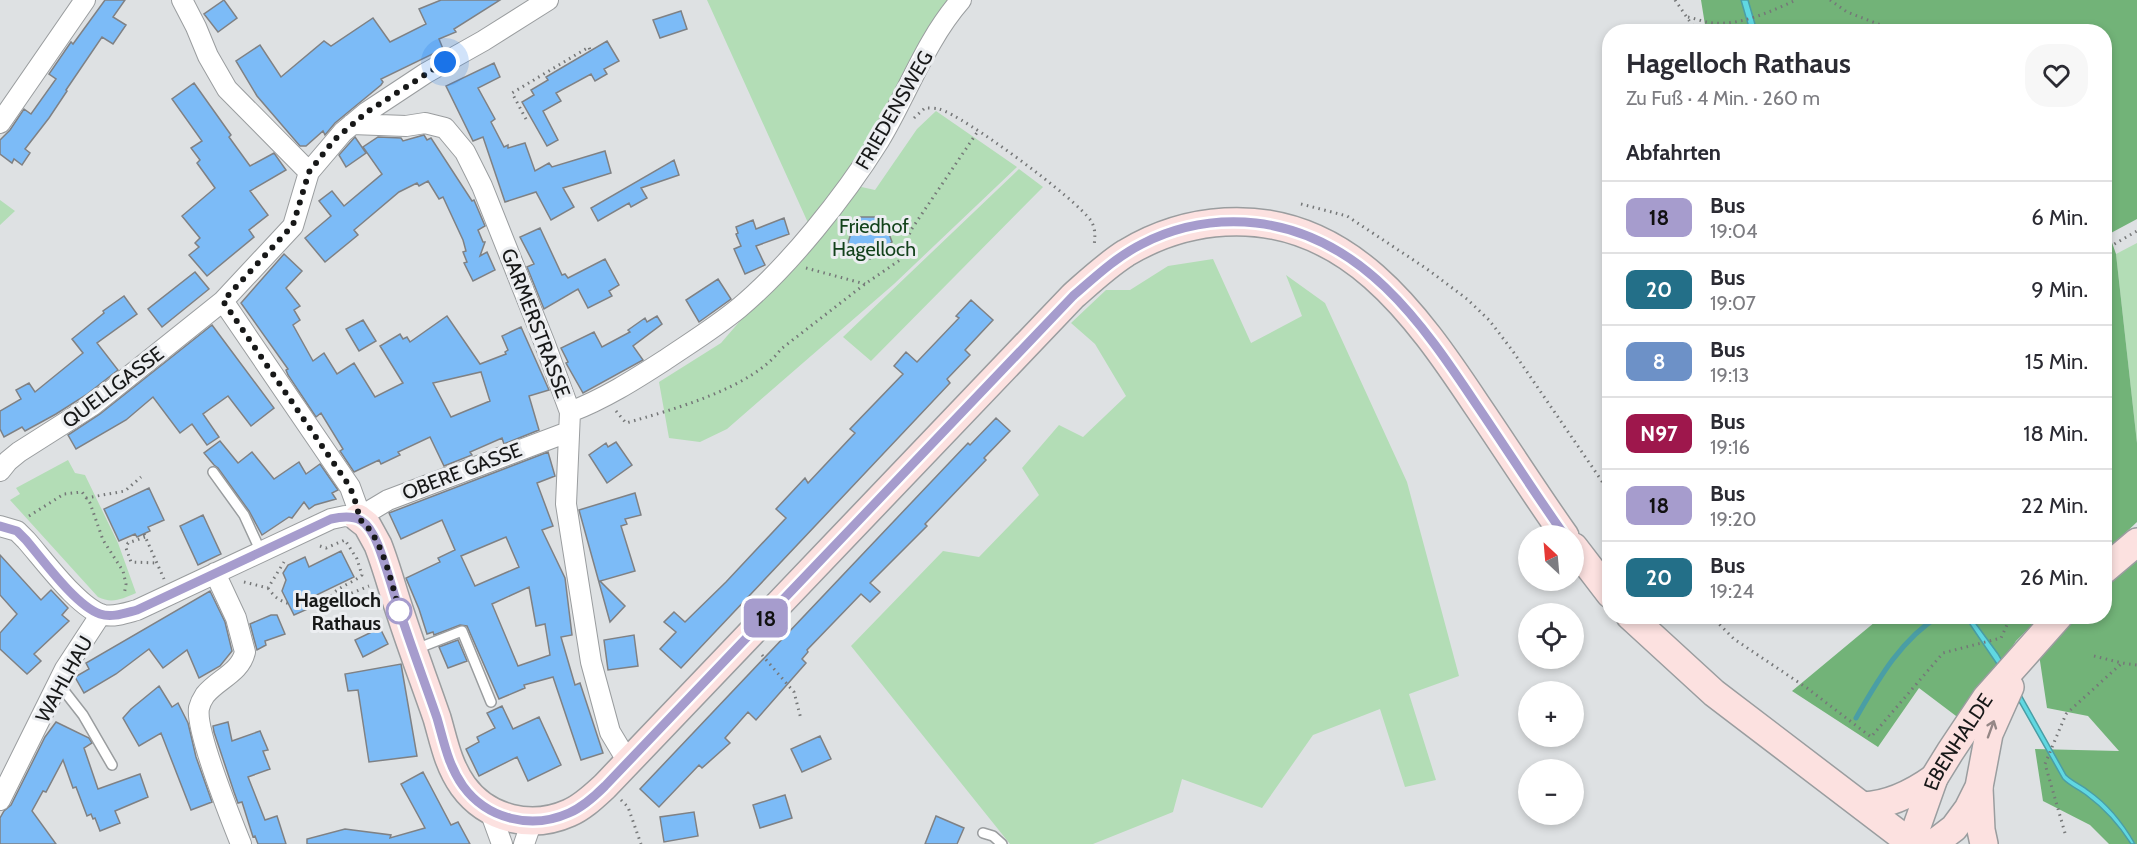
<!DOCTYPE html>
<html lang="de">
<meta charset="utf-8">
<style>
body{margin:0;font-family:Cabin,sans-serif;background:#f7f7f7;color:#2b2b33;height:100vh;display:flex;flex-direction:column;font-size:22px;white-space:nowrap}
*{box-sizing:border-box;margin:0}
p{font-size:20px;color:#7c7c81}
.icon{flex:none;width:33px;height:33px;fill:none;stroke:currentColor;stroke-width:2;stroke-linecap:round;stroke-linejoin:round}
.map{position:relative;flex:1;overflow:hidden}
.side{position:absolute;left:1602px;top:24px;width:510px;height:600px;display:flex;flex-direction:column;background:#fff;border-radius:24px;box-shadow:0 3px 9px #0003}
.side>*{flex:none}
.badge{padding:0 12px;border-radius:9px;font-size:21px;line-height:39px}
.needle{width:39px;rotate:334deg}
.buttons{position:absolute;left:1518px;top:525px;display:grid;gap:12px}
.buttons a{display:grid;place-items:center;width:66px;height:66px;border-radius:50%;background:#fff;box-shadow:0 3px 9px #0003;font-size:30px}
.you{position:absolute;width:30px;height:30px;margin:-15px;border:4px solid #fff;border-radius:50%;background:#1a73e8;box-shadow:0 0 0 9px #1a73e833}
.map>.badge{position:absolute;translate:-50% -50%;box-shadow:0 0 0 3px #fff}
h2{padding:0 24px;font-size:22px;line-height:54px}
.round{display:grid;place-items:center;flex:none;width:63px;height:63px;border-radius:24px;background:#f7f7f7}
.headline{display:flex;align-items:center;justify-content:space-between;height:102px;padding:0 24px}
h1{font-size:28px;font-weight:700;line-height:45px}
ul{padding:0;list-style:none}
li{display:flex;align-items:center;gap:18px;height:72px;padding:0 24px;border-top:2px solid #e1e1e2}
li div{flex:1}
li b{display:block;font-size:22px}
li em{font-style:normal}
li .badge{min-width:66px;font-weight:700;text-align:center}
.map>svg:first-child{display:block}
.green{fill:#b3ddb6}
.forest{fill:#72b378}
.water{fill:#60d8e2;stroke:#4a9ea5;stroke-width:1.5}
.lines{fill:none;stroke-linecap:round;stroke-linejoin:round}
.stream{stroke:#4a9ea5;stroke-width:5}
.building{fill:#7cbbf7;stroke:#7f8184;stroke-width:1.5;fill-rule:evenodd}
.lane-casing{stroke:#9a9d9f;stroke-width:12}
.street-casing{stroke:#9a9d9f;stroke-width:22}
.secondary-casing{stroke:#9a9d9f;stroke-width:30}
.path{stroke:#757778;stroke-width:3;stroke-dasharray:1.5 4.5;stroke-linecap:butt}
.lane{stroke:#fff;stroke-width:9}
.street{stroke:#fff;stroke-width:20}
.secondary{stroke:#fce1e0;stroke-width:27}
.oneway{stroke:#958786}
.line-casing{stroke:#fff;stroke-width:14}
.line{stroke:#a69ccd;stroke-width:9}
.walk{stroke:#171818;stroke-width:6;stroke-dasharray:0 10.8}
.stop-dot{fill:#fff;stroke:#a69ccd;stroke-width:3}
.labels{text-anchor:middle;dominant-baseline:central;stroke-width:6;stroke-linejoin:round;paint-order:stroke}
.street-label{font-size:20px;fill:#171818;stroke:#eceef1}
.park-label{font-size:20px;fill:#13421b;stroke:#eceef1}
.stop-label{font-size:20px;font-weight:bold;fill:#171818;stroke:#eceef1;text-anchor:end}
</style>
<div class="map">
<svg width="2137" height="844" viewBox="0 0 2137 844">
<rect width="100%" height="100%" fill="#dee1e3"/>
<path class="green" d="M707,0H953L889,117L809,225Z
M936,111L1017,167L894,284L727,429L700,442L669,438L659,382L721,343L857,186L875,190L917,129Z
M1019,169L1043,187L871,361L843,337Z
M0,200L15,211L0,225Z
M2137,243V443L2116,254Z
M1213,259L1251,343L1302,316L1286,275L1325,303L1407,482L1459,676L1409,694L1436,780L1405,787L1380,709L1313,735L1262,808L1182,779L1173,812L1093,844H1010L851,646L943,551L979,557L1039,495L1022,468L1059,425L1083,437L1126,396L1095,344L1071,323L1106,290H1130L1168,266Z
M68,460L75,473L85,475L118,543L136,593C122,599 112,604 98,597L10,500L20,494L16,488Z"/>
<path class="forest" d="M1701,0H2137V219L2109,234L2116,254L2137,443V522L2105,552L2104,32L1706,31Z
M2137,542V844H2109L2090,825L2043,801L2035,749L2119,751L2088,716L2047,708L2037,641L2059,617L2104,616L2105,570Z
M1881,617H2040L2016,641L1964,722L1919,688L1878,747L1792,691Z"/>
<path class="water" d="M1741,0H1748L1757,31H1750Z
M1965,617H1971L1998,654L2066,775C2073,782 2082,785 2089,791C2109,805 2123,823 2135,844H2131C2119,825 2105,809 2086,795C2078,789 2070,786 2063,779L2001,670Z"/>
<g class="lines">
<path class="stream" d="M1856,718C1878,680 1901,639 1939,616"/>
</g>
<path class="building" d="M105,0H125L113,17L126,25L113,44L102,37L66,90L67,91L49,118L25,149L30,153L22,165L14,159L12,163L0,154V140L10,130L24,109L31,114L56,79L49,74L71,42L73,44Z
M224,0L237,18L218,32L204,14Z
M441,0H500L454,29L456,32L439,39L443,49L381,79L383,82L381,85L335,123L325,135L323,131L306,146H300L257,96L236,61L260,45L281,77L324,41L331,46L373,18L390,42L426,24L419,9Z
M681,11L687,29L660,38L653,20Z
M607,41L619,61L604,69L607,74L595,81L591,74L556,93L561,101L543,111L558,140L547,146L522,102L534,95L531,90L548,80L546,77Z
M494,63L500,77L478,88L495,119L491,122L504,147L508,145V148L525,143L535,171L549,163L552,167L605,151L611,173L563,188L574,207L551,220L536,192L505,202L483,137L473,141L446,86Z
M194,83L231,135L229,137L250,166L274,153L286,170L250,191L268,215L249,230L254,237L207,276L189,255L199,247L195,243L200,238L182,216L215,188L197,163L200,160L191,148L202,141L172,99Z
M424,135L427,140L431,138L472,201L474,200L485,226L478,230L483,242H485L480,256L487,252L495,270L473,281L464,263L467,262L463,252L466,251L463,240L443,197L439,199L428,181L419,186L417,183L399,192L354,230L358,235L325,262L305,238L331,216L319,201L332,191L344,206L382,174L363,147L378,137L401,138L403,141Z
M355,137L366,153L346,167L339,155Z
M674,160L679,175L641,188L647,198L631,207L629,203L598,221L591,208Z
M856,217H883L892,242L870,259L848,243Z
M784,218L789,234L756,246L765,265L745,274L734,249L741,246L736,234L738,233L736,227L753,220L756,229Z
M540,228L562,275L565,274L568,278L605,259L619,285L609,291L612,296L588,308L578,289L544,309L527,267L534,264L520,237Z
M284,254L302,271L286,288L300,306L294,310L300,320L293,325L313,361L324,353L337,374L354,363L375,397L403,383L380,346L400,334L403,339L407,337L410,342L447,316L480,364L506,354L505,352L508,350L502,336L521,327L549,390L529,396L539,430L504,444L502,438L470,452L472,455L444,466L430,437L398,452L400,455L381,464L379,460L354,472L340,451L343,449L321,413L316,417L288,375L286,370L288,369L241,303ZM481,372L490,401L451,417L433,383Z
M195,272L209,289L162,327L148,309Z
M718,279L731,299L699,322L686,300Z
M124,296L137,314L97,343L118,370L86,395L56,414L25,431L22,427L4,437L0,429V411L21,399L16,390L29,383L35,392L83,353L72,339L104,313L103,311Z
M971,300L993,320L965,350L970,355L947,379L950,383L681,668L660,649L676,632L664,622L674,612L685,622L726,582L786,518L776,509L805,478L808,483L855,433L850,429L903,374L894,366L906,352L917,362L959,318L956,316Z
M657,316L662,324L633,346L643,360L583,393L566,363L568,362L561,348L594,332L602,347L630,332L628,330L645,318L647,322Z
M363,320L376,341L359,351L346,329Z
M212,325L274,408L251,426L228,396L203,414L219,437L207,445L192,424L180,433L153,397L126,420L76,449L68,435L100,414Z
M996,418L1010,431L984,458L986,460L925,524L927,526L870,583L880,592L870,602L861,594L807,650L808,652L802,659L806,663L756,720L748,712L725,738L730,743L702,768L699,765L659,807L640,789L968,443L970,445Z
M220,441L238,463L252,452L274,479L299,462L306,474L320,464L338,490L332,493L336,499L315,505L309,509L304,502L292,518L289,517L262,535L249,511L218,468L214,465L204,453Z
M616,442L632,465L607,483L589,455L606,443L608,447Z
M548,452L555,476L537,483L553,526L542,530L565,578L572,635L561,637L575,685L580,683L603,753L581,760L553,677L524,685L525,688L499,699L467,626L460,625L434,635L433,632L427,634L419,609L406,578L440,562L438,558L455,550L442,520L401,539L389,513ZM506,537L519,567L475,586L461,556ZM529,587L536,626L545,624L550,655L518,666L492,604Z
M149,488L164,520L148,527L150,531L137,537L135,534L119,541L104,509Z
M635,493L641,515L625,519L627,524L621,526L635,571L600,581L625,606L610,622L579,510Z
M203,515L221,554L198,565L180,526Z
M341,551L354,577L306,600L310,608L294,615L282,591L286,580L283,573L288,565L305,557L309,567Z
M0,555L41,600L51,590L68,608L62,615L69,621L34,654L41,661L27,674L0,649V633L17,614L0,595Z
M210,591L225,622L232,651L220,666L199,678L187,650L163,668L149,649L116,674L84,693L75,677L89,669L86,663Z
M271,615H277L285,634L265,641L266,645L257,650L250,624Z
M380,628L388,644L363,657L355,640Z
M634,635L638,666L608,670L604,640Z
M458,640L467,661L448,668L439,647Z
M401,664L417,756L369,762L358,690L348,691L345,674Z
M159,686L172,707L178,703L188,723L196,757L212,802L191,810L161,733L139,746L123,718L131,709Z
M502,706L513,729L539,717L561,765L528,781L517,757L479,776L466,749L479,742L477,737L495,728L487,713Z
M56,722L89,738L92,743L84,748L98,789L140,774L148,797L115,811L120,823L100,831L95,818L93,819L91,814L87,816L76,787L73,788L63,760L46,792L43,791L32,811L56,844H0V818L4,811L11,805L45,737Z
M228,722L232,741L260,731L268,750L263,751L270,769L248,777L265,820L277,816L286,844H258L255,836L253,837L242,802L238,803L234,792L214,732L213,726Z
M820,736L831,759L802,772L791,749Z
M423,772L451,825L458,822L470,844H307V839L345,829L391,835L390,838L425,828L401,784Z
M785,795L792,818L760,828L753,805Z
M694,812L698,836L664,842L660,817Z
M936,816L964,828L957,844H925Z"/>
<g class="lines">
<defs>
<path id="lane" d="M213,472L244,515L261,552
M416,649L462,631L491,702
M58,683L83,715L112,765
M983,833L993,836L1002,844"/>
<path id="street" d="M182,0L196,27L208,56L227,89L309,172
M0,123L85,0
M352,124L406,126L425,123L445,128L465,152L482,186L545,344L570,412L566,504L591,662L610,732L622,752L630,761
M223,301L350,487L358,509V518
M570,412C604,399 634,380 665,360C690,343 716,327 739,308C789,266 844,197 879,141C907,95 925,41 961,0
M0,471L8,461L19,452L93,405L223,301L293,226L309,172L343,132L367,112L426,73L483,41L548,0
M358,518L388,500L568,432
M0,526L17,531L26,540C43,559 80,610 104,615C115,617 126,613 137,610L331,519L345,516L358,518
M215,573L236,618L245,652C240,673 218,679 205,695C203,698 200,704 199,708C195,730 231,819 241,844
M0,800L65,669L101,614
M490,811L502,844
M524,844L532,821"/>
<g id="secondary">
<path d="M358,518L367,525L378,545C387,568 393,592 401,615C412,649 425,683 437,718C444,742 448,765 463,786C487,819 531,830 569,813C583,807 594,796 605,786L1073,296C1090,281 1107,265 1126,253C1156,235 1189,224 1225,222C1347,215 1416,314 1476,404C1506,448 1534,492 1565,536"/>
<path d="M1574,547L1610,594"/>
<path d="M2104,570L2137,542"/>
<path d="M1630,616L1714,693L1912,844"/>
<path d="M1979,788L1981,830L1984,844"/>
<path d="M1863,806C1888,805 1913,793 1934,778"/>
<path id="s1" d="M1911,843L1934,778L1950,752L1986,698L2059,616"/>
<path d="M1933,844L1954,828L1968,809L1979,787L1989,734L2010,687"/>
</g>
</defs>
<use href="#lane" class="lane-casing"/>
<use href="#street" class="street-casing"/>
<use href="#secondary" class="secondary-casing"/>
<path class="path" d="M1675,0L1697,32
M1830,0L1847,12L1899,32
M1688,17C1697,19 1706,23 1715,23C1742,25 1772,11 1796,0
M914,118L925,108C929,108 935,108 939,109C963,115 1078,200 1091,221C1096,229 1095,237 1094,247
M526,119L512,93L589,47L590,50
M1301,204L1347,216L1427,269L1467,299L1489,320L1512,350L1610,493
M2104,250L2137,231
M806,268L865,284
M616,411L626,423C671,410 753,388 781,349L865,284L900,260L911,230L978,131
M86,498L125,491L141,477
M29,516L64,494L82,492L90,503L103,540L123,571L126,584L124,595
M144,534L164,579
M145,537L128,543L126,548L131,562L157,563
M320,546L326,548L345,540L357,559L362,575C353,583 339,586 332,595L335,600L369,586
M244,582L268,588L284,562
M268,588C274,597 281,602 291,604
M1711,616L1734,639L1807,688L1871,737L1943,653L2001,638L2011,616
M762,655L794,692L801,719
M2094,656L2122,663L2137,665
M621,800L628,807L641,844
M2065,833L2045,764L2066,714L2122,663"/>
<use href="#lane" class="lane"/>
<use href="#street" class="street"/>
<use href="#secondary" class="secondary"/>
</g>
<defs><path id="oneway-shaft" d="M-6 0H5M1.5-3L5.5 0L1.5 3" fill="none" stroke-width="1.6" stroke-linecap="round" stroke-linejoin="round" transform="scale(1.5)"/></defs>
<use class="oneway" href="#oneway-shaft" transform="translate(1991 729) rotate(-70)"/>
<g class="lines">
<defs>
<path id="line" d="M0,526L17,531L26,540C43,560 76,606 100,614C112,618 125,613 137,610L331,519C358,513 368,520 378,545C387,568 393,592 401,615C412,649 425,683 437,718C444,742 448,765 463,786C487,819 531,830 569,813C583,807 594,797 605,786L1073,296C1095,277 1116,257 1142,244C1177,226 1217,219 1256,223C1362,235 1422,323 1476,404C1506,448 1534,492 1565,536"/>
</defs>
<use href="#line" class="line-casing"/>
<use href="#line" class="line"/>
<path class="walk" d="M399,611L401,615C391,585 384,537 358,518V509L350,487L223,301L293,225L309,172L334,140L367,112L445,62"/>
</g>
<circle class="stop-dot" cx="399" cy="611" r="12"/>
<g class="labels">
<g class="street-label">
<text transform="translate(894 110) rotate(-60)">FRIEDENSWEG</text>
<text transform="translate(536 323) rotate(69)">GARMERSTRASSE</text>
<text transform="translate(113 387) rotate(-37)">QUELLGASSE</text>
<text transform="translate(462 471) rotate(-21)">OBERE GASSE</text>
<text transform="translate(64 679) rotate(-61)">WAHLHAU</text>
<text stroke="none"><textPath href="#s1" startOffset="112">EBENHALDE</textPath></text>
</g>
<g class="park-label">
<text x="874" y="226">Friedhof<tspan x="874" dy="23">Hagelloch</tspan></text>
</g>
<g class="stop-label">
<text x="381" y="600">Hagelloch<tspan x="381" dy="23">Rathaus</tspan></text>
</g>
</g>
</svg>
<div class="buttons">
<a><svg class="needle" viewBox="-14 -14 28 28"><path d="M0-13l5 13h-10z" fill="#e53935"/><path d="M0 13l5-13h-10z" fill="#7c7c81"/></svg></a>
<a><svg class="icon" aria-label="locate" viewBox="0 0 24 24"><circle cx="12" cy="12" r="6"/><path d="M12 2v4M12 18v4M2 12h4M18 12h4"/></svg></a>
<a>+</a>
<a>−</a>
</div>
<div class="you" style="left:445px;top:62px"></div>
<b class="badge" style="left:766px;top:618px;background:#a69ccd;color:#111">18</b>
<section class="side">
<div class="headline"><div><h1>Hagelloch Rathaus</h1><p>Zu Fuß · 4 Min. · 260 m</p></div><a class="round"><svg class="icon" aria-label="heart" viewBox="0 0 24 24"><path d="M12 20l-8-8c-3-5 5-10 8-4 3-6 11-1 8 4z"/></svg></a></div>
<h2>Abfahrten</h2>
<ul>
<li><span class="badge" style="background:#a69ccd;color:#111">18</span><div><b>Bus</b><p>19:04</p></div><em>6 Min.</em></li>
<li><span class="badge" style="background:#236f88;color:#fff">20</span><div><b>Bus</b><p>19:07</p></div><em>9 Min.</em></li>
<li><span class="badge" style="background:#6d91c7;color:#fff">8</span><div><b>Bus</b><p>19:13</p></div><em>15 Min.</em></li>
<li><span class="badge" style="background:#9e174c;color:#fff">N97</span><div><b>Bus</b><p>19:16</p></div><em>18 Min.</em></li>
<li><span class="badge" style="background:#a69ccd;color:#111">18</span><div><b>Bus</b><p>19:20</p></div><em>22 Min.</em></li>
<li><span class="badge" style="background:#236f88;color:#fff">20</span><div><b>Bus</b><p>19:24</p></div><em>26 Min.</em></li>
</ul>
</section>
</div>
